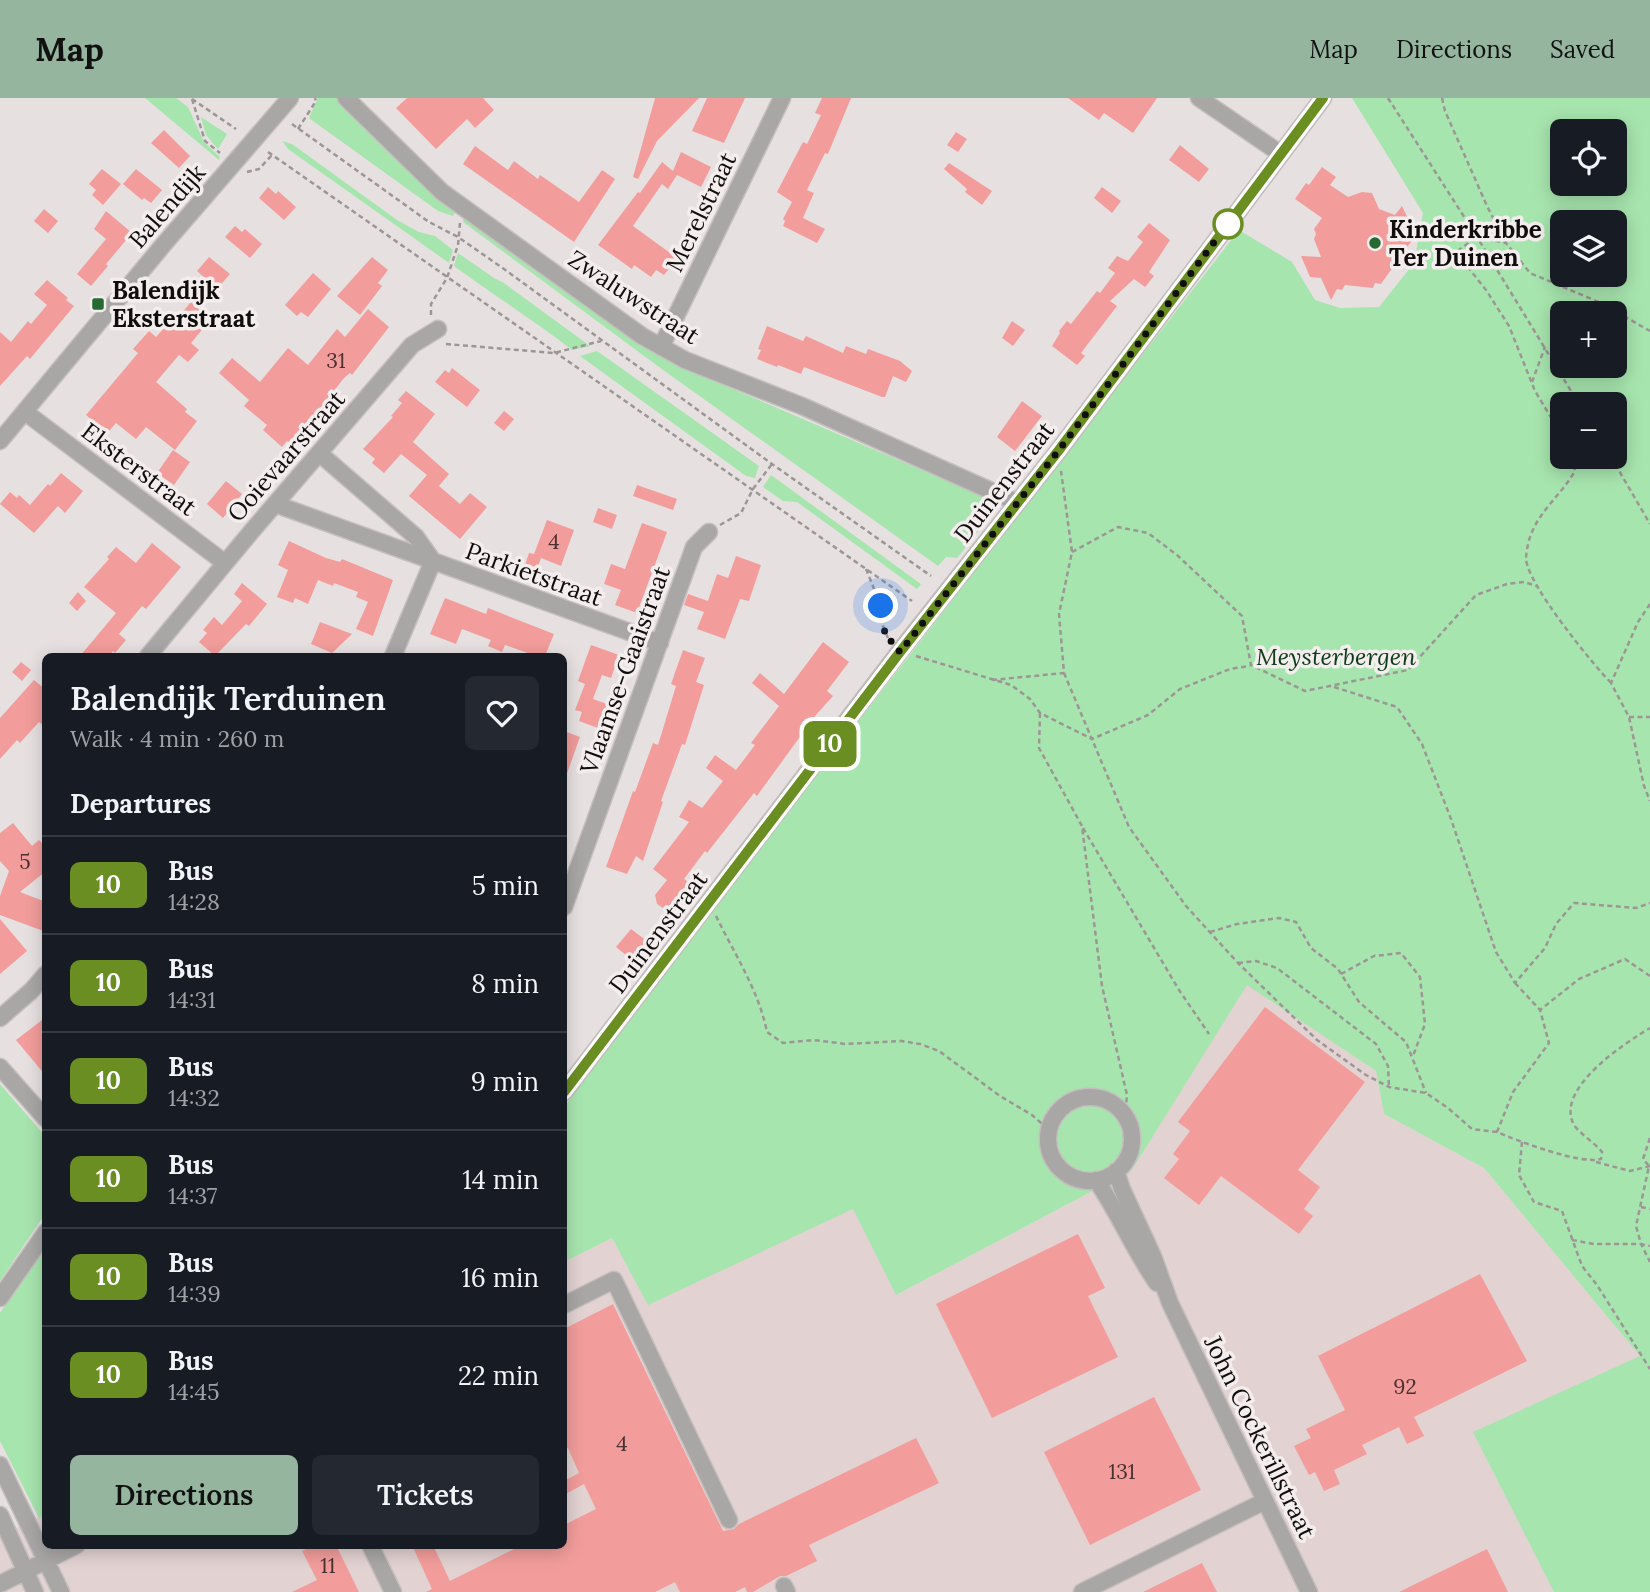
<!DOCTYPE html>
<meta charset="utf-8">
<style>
body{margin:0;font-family:Lora,serif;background:#242831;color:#f1f3f6;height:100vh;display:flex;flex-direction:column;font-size:26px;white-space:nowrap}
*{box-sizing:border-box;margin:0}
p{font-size:23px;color:#9ea1a6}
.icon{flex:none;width:38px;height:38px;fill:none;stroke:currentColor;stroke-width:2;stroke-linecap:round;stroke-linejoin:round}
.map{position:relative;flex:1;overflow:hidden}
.drawer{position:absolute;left:42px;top:555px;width:525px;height:896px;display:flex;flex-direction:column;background:#171b24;border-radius:10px;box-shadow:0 4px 18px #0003}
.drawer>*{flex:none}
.badge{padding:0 14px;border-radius:10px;font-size:24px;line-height:46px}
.controls{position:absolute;left:1550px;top:21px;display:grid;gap:14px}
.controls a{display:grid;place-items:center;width:77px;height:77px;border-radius:10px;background:#171b24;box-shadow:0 4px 18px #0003;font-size:35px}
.you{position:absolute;width:35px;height:35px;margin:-18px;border:5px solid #fff;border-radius:50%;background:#1a73e8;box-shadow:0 0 0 10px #1a73e833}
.map>.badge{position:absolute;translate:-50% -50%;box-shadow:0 0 0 4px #fff}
h2{padding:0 28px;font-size:26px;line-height:63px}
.round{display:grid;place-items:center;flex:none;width:74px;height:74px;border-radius:10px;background:#242831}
.overview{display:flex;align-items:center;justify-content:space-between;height:119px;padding:0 28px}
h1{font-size:33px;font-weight:600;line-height:52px}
.cta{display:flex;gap:14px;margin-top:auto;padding:14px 28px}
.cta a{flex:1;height:80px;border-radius:10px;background:#96b59e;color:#111;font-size:28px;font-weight:600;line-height:80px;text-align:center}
.cta a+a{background:#242831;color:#f1f3f6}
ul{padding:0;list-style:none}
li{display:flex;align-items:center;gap:21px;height:98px;padding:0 28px;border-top:2px solid #363941}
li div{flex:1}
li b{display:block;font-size:26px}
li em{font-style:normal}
li .badge{min-width:77px;font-weight:700;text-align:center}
header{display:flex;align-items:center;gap:42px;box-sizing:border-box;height:98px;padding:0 35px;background:#96b59e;color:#111}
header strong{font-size:33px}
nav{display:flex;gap:38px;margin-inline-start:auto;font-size:24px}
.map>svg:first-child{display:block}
.built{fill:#e2d2d1}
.green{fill:#a7e5ae;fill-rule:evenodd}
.building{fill:#f29d9b}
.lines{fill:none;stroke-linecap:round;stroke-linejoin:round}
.minor-casing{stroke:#c5bebe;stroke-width:19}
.path{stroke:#9c9696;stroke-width:2.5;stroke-dasharray:5 3.5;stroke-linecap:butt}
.minor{stroke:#a9a6a6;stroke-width:16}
.line-casing{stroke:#fff;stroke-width:16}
.line{stroke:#6b8e23;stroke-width:10}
.walk{stroke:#100d0d;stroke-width:7;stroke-dasharray:0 12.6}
.stop-dot{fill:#fff;stroke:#6b8e23;stroke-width:3.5}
.poi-dot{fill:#266933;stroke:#f4eded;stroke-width:2.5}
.labels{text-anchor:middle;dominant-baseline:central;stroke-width:7;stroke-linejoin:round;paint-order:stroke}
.number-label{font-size:21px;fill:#483130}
.street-label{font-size:24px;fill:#100d0d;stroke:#f4eded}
.poi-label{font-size:24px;font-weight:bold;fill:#100d0d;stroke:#f4eded;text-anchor:start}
.park-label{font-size:24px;font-style:italic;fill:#0d3c18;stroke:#f4eded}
</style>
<header>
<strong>Map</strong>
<nav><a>Map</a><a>Directions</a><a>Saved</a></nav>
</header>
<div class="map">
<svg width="1650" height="1494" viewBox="0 0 1650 1494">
<rect width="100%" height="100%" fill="#e7e0e0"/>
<path class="built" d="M1247,886L1376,973L1384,1016L1484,1070L1640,1258L1555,1494H0V1438L45,1416L46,1447H564V1164L612,1140L648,1206L853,1110L896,1197L1132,1072Z"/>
<path class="green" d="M145,0H176L188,9L204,44L220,59L219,62Z
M318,0H337L419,83L456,113L453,118L438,113L309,20Z
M1352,0H1650V1494H1554L1473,1334L1640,1258L1484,1070L1384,1016L1376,973L1247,887L1132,1072L896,1197L853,1111L648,1207L612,1140L564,1164V1009L709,816L1239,132L1292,164L1315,202L1340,210L1379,209L1414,165L1423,115ZM1563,33H1615V86H1563ZM1563,124H1615V177H1563ZM1563,215H1615V268H1563ZM1563,306H1615V359H1563Z
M201,19L227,36L218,51L206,37Z
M282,43L292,46L397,122L419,134L435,138L453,152L449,165L288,51Z
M464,118L669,261L705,279L987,400L997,410L957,460L946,459L938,468L659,269L463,124Z
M458,155L494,180L504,185L590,248L572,252C534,222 493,197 454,168Z
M597,253L759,368L755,380L746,378L580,258Z
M771,377L921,486L917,491L797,404L783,403L763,389Z
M0,986L46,1039L45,1116L0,1183Z
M45,1144V1416L39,1420L0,1343V1215Z"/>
<path class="building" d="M407,0H483L494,12L475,30L467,21L436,51L396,10Z
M655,0H699L657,43L638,81L633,79Z
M707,0H745L724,45L692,33Z
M822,0H851L828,56L825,55L807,92L814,95L803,120L825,131L817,145L783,128L785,123L783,121L792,104L777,94L803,44L807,46L821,17L815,15Z
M1068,0H1157L1133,35L1104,15L1099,22Z
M164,32L190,58L179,70L151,45Z
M956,34L967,41L958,54L947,47Z
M1180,47L1209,71L1199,84L1169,62Z
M475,48L508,72L514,63L538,81L540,77L579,104L602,72L615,81L574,144L463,66Z
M681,54L711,69L701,89L677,77L668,91L662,86L633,128L677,160L664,177L656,172L651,179L634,167L632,171L598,147L638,94L640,95L662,64L673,73Z
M949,65L992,93L982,107L965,94L967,91L944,71Z
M1322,69L1336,79L1330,87L1348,99L1362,94L1372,95L1379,111L1395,117L1402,108L1413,131L1410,136L1413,141L1381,186L1375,185L1373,190L1345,187L1342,192L1337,191L1331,202L1321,180L1310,179L1301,158L1321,159L1314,141L1316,136L1314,131L1322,120L1295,101L1306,85L1309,87Z
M102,71L121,86L103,107L92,97L96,92L89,86Z
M136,71L162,92L151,105L144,100L142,102L123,86Z
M268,89L276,96L278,93L296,109L284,122L259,100Z
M1102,89L1121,103L1112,115L1094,100Z
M44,111L58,123L48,135L34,123Z
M106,113L132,135L106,166L108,168L91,188L77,176L106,141L94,131Z
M1149,125L1170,142L1149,174L1154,178L1145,189L1134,181L1110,203L1117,208L1081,255L1085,258L1077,267L1052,248L1060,235L1059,233L1067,223L1071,226L1097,193L1100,195L1115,175L1108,170L1117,158L1128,163L1143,144L1137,139Z
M235,128L242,134L245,131L262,146L250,160L225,139Z
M209,159L230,176L217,191L197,173Z
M372,159L388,172L378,185L382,188L360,217L337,198Z
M313,175L331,191L308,219L301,214L297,218L285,207Z
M47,182L68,200L66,202L74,208L30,261L27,258L0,288V234L11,244L28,223L31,226L47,207L34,196Z
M191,204L211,221L191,245L199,252L188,264L179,257L156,284L187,311L185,314L197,323L175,352L146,329L136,341L116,325L103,340L89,328L93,323L86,317L138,255L133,251L149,233L156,239L164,230L167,232Z
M368,211L389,229L352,277L350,275L344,280L291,347L287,343L282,349L263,332L267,327L244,308L249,302L219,275L232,260L260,284L288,250L308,267L337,231L345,239Z
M1012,223L1025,232L1013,248L1002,240Z
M767,228L803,243L806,238L843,255L846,248L866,256L868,251L900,263L912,273L906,284L893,278L885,299H882L804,269L801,276L778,267L777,269L757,261L761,252L758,251Z
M452,270L480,292L467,309L435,284L445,272L449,275Z
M406,293L435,316L413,344L449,376L439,388L460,406L470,395L487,409L460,441L409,398L427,377L401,356L384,375L372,365L375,361L363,351L393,319L391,318L402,305L398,302Z
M1022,303L1042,318L1015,353L997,339Z
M504,313L514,321L504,333L494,325Z
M173,352L190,364L174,387L157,375Z
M61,375L83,393L65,415L58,408L34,435L0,406L10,394L17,400L19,397L30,407L48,386L50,388Z
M226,383L242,396L223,420L207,406Z
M637,387L677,401L673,412L633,398Z
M598,410L617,417L612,431L593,424Z
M547,422L574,432L561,468L541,460L537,471L525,467L529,455L534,456Z
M642,425L667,434L637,515L615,507L621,492L604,486L611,466L625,471Z
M289,443L326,460L340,464L342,461L393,482L373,538L356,531L368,504L356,499L358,494L334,485L333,488L318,482L308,506L295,500L293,505L277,499L288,472L278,467Z
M152,445L181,469L146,511L142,508L119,536L126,542L115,555L113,553L109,558H80L116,515L84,489L109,461L107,459L116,449L136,465Z
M736,458L761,467L749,503L740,501L725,541L697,531L704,514L684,507L688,496L708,503L717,476L728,480Z
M242,485L267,506L249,528L246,526L215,558L199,544L207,535L203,532L214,519L222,527L242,503L234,496Z
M78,494L86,503L77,513L69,505Z
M445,500L486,516L488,510L554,536L545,558H536L505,547L502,554L488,548L491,542L462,531L456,546L430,536Z
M320,524L352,536L332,555L311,546Z
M823,544L849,564L827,593L833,598L815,618L757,698L754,695L707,755L705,753L684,781L691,786L674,808L663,810L657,806L655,797L667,782L653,771L689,724L679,719L689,702L702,710L723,683L706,670L715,657L736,672L755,647L751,645L779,608L752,585L760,575L784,596Z
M591,547L619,557L611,580L602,577L593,601L607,606L598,630L579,623L582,614L575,612L585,586L578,583Z
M683,552L705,560L696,584L704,587L685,647L682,646L661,703L663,704L643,763L636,758L627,776L606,769L633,693L635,694L653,645L658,647L676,588L671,586Z
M21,564L31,572L22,583L12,574Z
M34,582L46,592V630L39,624L20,645L17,642L0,661V620Z
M564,633L580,639L565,681H564Z
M13,725L32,748L39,742L46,749V773L20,794L46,804V834L0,817V798L9,773L0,763V735Z
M0,821L27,853L0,876Z
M631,831L647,843L632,862L616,849Z
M1265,909L1365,984L1298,1072L1320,1089L1304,1111L1313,1118L1299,1136L1221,1078L1199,1107L1164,1080L1179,1061L1173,1056L1190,1033L1178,1024Z
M46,919V978L16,942Z
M1078,1136L1105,1190L1088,1198L1118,1259L992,1320L936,1206Z
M1480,1176L1527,1263L1414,1319L1424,1338L1407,1346L1399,1329L1362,1347L1367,1356L1334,1372L1340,1386L1324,1393L1315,1374L1309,1377L1294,1348L1311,1340L1306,1331L1345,1312L1318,1258Z
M613,1206L723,1433L734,1431L739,1426L916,1340L939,1385L809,1447L817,1463L786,1478H780L753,1494H747L745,1489L735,1494H680L675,1484L655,1494H426L432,1491L412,1447H433L450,1483L522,1447H564V1427L596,1411L584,1386L564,1397V1383L579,1375L568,1350L564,1352V1231Z
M1154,1299L1201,1392L1090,1447L1044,1354Z
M313,1447H336L359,1494H292L317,1482L302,1453Z
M1487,1451L1508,1494H1399Z
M1202,1465L1217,1494H1143Z"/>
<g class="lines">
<defs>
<path id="minor" d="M346,0L442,94L642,238L685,262L802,308L1016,404
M1199,0L1281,56
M661,249L782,0
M25,314L225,465
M0,343L164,146L290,0
M319,355L416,439L433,463
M275,406L660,545
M148,558L251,434L412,247L438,231
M393,558L433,463
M564,809L694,449L709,434
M0,920L31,893L46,876
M0,969L46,1021
M564,994L900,553L1059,352L1323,0
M1048 1041a42 42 0 1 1 84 0a42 42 0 1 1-84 0Z
M1116,1073L1122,1091L1153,1158L1170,1205L1309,1494
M1096,1082C1119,1115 1134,1153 1157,1185
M0,1200L46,1134
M564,1207L614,1182L729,1422
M0,1367L61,1494
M0,1417L35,1494
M370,1447L393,1494
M0,1486L77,1447
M784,1488L787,1494
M1082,1494L1265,1403"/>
</defs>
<use href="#minor" class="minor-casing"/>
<path class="path" d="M1388,0L1477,139L1579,306
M1442,0L1445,13L1487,108L1506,145
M192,1L205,43L220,55
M192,1L236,31
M292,26L429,124L458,139L504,171L772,366L931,478
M298,31L316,3L315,0
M268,54L912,503
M247,74L259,71L272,57
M431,217V206L447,180L458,147L460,125
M446,246L554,255L601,243
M1532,284L1545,249
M1563,332L1558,331L1535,293L1509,228L1486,192L1456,154L1477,139L1506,145L1530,175L1601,205L1650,233
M1572,359L1575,373C1561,397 1539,413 1530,439C1528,445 1526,455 1526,461C1528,487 1591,564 1611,585
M1611,359L1650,426
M720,427L741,415L753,391L772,366
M1072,454L1118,429L1148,435L1177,457L1242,518L1251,567L1305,593L1408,572L1476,497L1507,486L1524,484L1537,488
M866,471L881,508L883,528L888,540
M1650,506L1638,524L1611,585L1629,619L1644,688L1650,703
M916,558L1011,587L1030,601L1040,615L1092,641L1148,617L1180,591L1230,571L1250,568
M1064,575L1129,729L1186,808L1238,865L1317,942L1366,977L1389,989L1426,995L1448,1010L1472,1031L1497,1034
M992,582L1064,575L1059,516L1072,454L1061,373
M1334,589L1397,609L1422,646L1451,721L1496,854L1515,885L1545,850L1556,826L1574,805L1636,810L1650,805
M1040,615L1039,650L1082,728L1102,888L1127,997L1125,1018
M1629,619H1650
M1083,730L1179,892L1209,936
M716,818C734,855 759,893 767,934L783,945L813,942L846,946L901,943L920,946L939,953L1000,998L1032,1017L1049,1032
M1210,834L1237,826L1279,820L1296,824L1311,850L1338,871L1359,904L1406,944L1426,995
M1238,865L1256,863L1277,870L1376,946L1388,968L1389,989
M1341,876L1374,858L1401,855L1420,879L1425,926L1413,958
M1650,878L1625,861L1579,881L1540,912L1549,945L1513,994L1497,1034C1518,1043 1581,1067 1601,1061L1602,1054C1595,1045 1579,1035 1574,1027C1554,991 1625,945 1650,930
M1515,885L1540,912
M1650,1040L1643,1061L1649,1068L1636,1128L1641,1146L1650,1148
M1522,1044L1519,1077L1534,1104L1562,1113L1582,1168L1597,1187L1650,1271
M1596,1064L1630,1073L1650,1068
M1641,1109L1650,1111
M1572,1142L1594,1146H1641L1650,1164"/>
<use href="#minor" class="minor"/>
</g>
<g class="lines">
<defs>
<path id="line" d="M564,994L900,554L1059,352L1323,0"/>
</defs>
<use href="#line" class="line-casing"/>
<use href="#line" class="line"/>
<path class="walk" d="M881,508L885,536L900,554L1059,352L1233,119L1228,126"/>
</g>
<circle class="stop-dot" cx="1228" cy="126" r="14"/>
<g class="poi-dot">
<circle cx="1375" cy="145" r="7"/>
<rect x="91" y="199" width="14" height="14" rx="3.5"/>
</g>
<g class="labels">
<g class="number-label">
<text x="336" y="262">31</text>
<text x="554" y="443">4</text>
<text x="25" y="763">5</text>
<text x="1405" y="1288">92</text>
<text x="622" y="1345">4</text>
<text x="1122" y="1373">131</text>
<text x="328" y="1467">11</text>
</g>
<g class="street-label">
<text transform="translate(167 108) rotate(-49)">Balendijk</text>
<text transform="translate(701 114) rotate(-64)">Merelstraat</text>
<text transform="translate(634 199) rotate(33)">Zwaluwstraat</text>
<text transform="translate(286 358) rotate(-49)">Ooievaarstraat</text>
<text transform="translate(139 371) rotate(37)">Eksterstraat</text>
<text transform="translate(1004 384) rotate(-52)">Duinenstraat</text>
<text transform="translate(534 476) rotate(20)">Parkietstraat</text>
<text transform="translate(625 572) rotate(-70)">Vlaamse-Gaaistraat</text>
<text transform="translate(658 834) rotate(-53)">Duinenstraat</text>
<text transform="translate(1260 1339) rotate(64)">John Cockerillstraat</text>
</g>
<g class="poi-label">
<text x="1389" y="131">Kinderkribbe<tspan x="1389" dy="28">Ter Duinen</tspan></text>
<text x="112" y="192">Balendijk<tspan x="112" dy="28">Eksterstraat</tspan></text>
</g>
<g class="park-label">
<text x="1336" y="558">Meysterbergen</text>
</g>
</g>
</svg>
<div class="controls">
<a><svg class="icon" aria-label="locate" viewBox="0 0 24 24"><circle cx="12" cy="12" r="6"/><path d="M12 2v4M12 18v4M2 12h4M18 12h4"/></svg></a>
<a><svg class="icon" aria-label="layers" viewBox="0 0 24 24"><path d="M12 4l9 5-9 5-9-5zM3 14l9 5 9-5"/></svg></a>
<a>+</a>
<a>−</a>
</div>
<div class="you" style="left:881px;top:508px"></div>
<b class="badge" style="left:830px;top:646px;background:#6b8e23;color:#fff">10</b>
<section class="drawer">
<div class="overview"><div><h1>Balendijk Terduinen</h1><p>Walk · 4 min · 260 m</p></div><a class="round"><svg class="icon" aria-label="heart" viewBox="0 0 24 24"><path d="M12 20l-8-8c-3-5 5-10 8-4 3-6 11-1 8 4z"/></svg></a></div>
<h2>Departures</h2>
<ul>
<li><span class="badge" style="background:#6b8e23;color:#fff">10</span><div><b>Bus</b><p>14:28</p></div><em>5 min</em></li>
<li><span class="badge" style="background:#6b8e23;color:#fff">10</span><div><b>Bus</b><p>14:31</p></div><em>8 min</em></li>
<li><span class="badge" style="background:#6b8e23;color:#fff">10</span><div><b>Bus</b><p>14:32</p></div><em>9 min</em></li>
<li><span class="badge" style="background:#6b8e23;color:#fff">10</span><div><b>Bus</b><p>14:37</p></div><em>14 min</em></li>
<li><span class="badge" style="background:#6b8e23;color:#fff">10</span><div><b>Bus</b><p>14:39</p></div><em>16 min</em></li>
<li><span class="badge" style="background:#6b8e23;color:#fff">10</span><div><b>Bus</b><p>14:45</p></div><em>22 min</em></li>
</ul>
<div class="cta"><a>Directions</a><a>Tickets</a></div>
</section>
</div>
